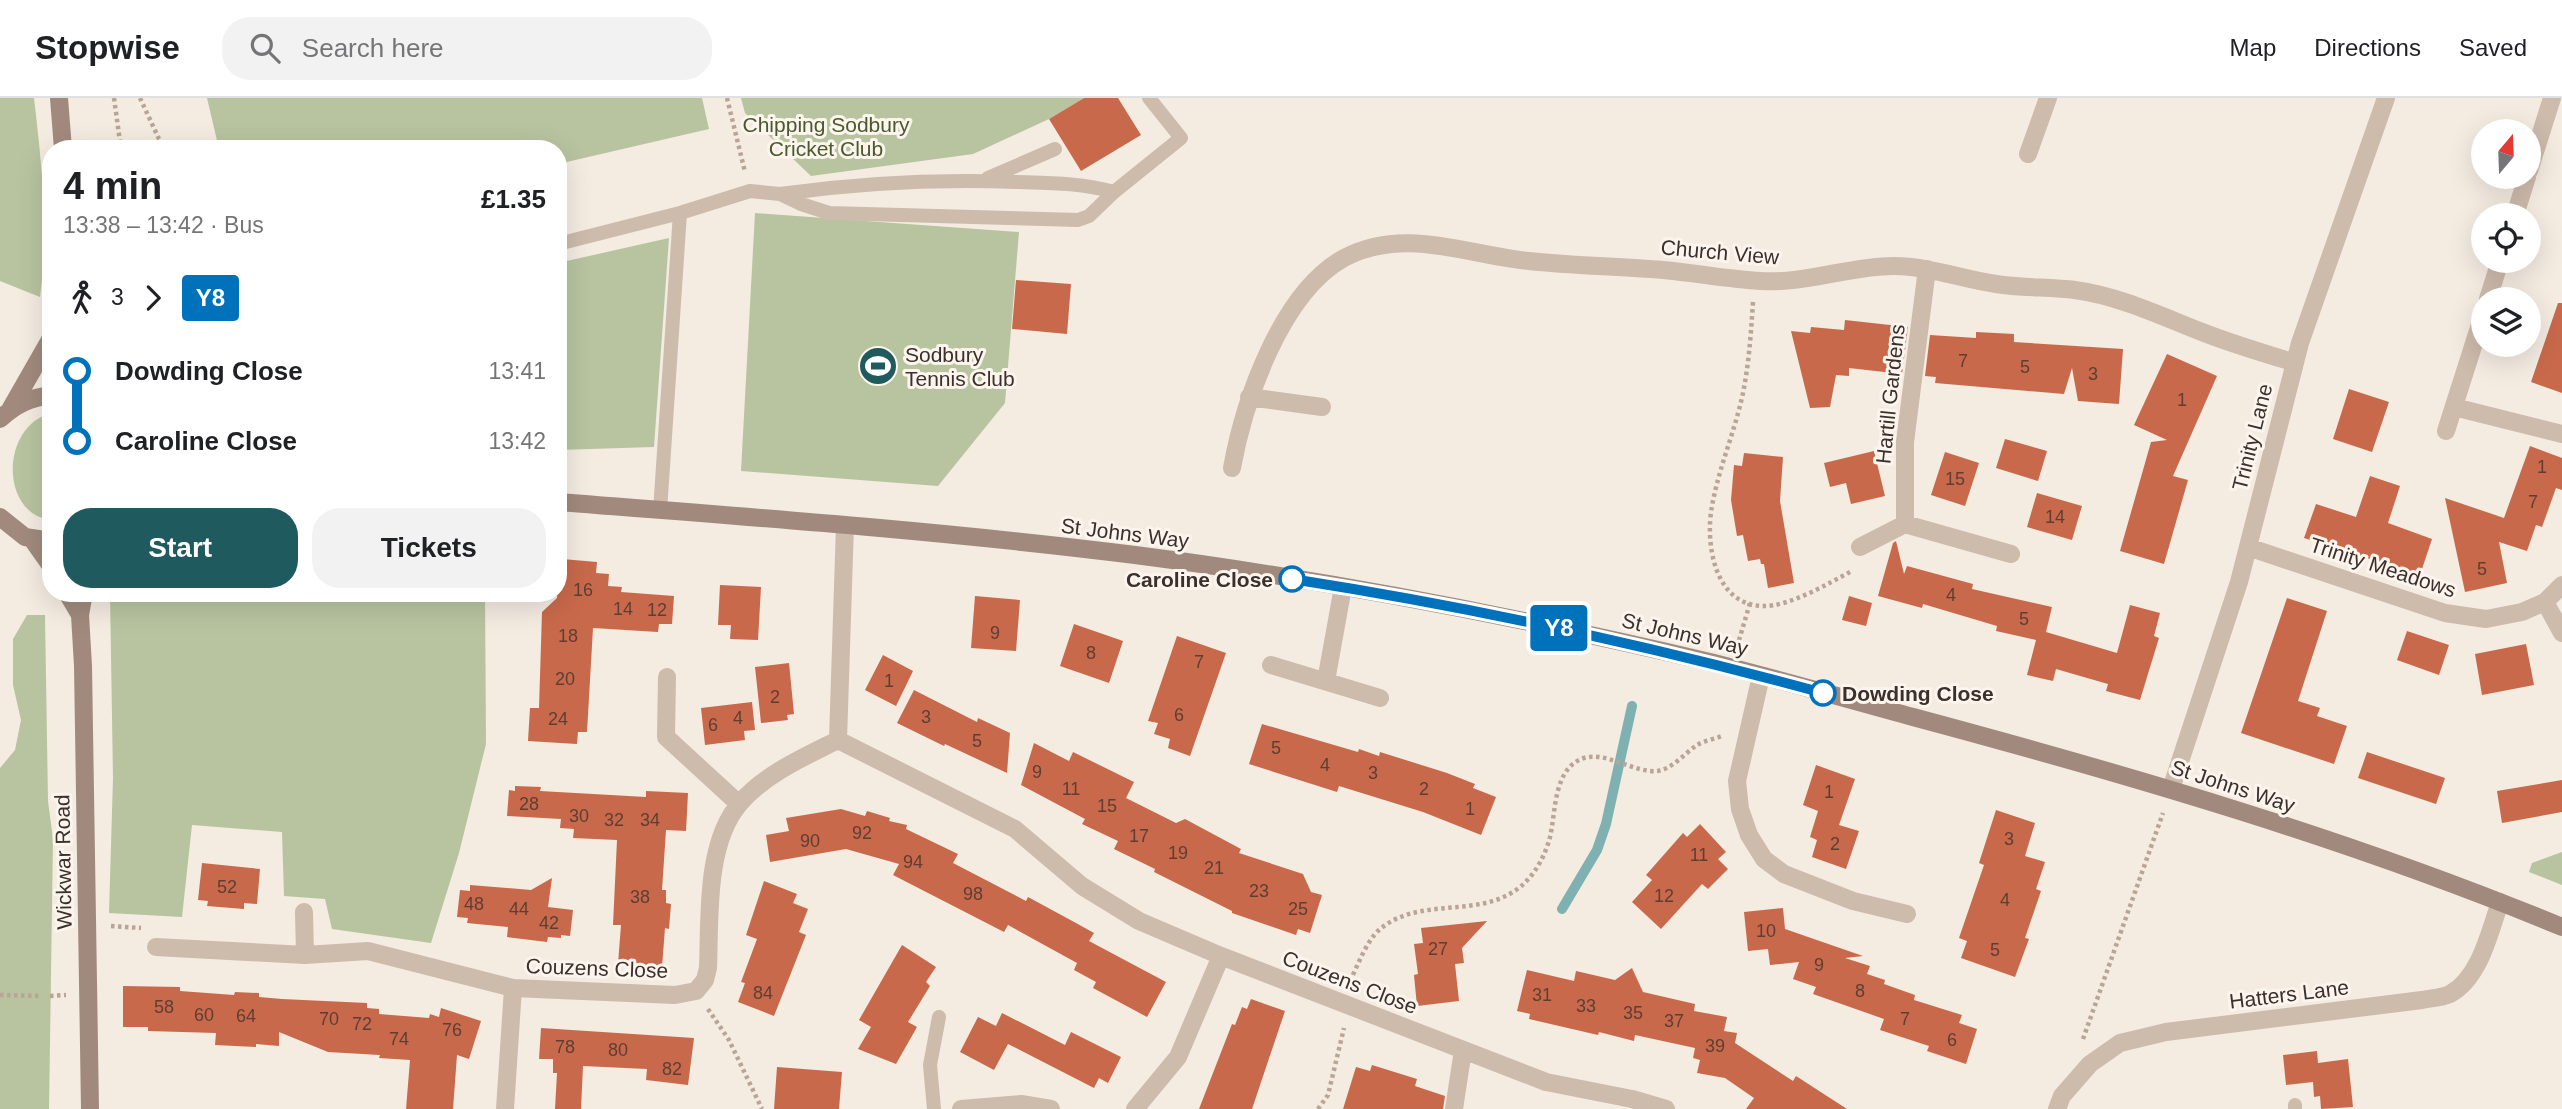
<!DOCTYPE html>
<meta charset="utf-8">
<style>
body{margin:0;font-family:Helvetica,sans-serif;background:#f2f2f2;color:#202124;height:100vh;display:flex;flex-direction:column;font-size:26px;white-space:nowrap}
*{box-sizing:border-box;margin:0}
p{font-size:23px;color:#757577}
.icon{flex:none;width:38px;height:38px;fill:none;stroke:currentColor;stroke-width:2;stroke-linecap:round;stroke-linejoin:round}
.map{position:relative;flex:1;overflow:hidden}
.drawer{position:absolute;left:42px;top:42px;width:525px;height:462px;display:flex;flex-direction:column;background:#fff;border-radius:28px;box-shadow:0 7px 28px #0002}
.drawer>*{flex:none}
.badge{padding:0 14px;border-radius:5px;font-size:24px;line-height:46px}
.needle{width:46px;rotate:19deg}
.controls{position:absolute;left:2471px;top:21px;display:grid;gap:14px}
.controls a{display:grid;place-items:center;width:70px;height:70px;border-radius:50%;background:#fff;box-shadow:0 7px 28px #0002;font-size:35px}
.map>.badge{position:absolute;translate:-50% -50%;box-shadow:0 0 0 4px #fff}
.legs{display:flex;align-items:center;gap:10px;height:77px;padding:0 21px;font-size:23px}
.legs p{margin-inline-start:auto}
.summary{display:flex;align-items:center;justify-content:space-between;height:119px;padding:0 21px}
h1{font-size:38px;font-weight:800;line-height:52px}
.action{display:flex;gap:14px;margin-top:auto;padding:14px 21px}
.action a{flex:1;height:80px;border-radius:28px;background:#1f5a5e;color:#fff;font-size:28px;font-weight:800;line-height:80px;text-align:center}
.action a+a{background:#f2f2f2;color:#202124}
ul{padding:0 21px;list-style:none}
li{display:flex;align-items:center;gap:24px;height:70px;font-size:26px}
li i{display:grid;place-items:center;width:10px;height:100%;margin:0 9px;background:currentColor}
li i::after{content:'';width:18px;height:18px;margin:-9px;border:5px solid;border-radius:50%;background:#fff}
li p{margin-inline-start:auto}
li:first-child i{background:linear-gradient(#0000 50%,currentColor 0)}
li:last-child i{background:linear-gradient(currentColor 50%,#0000 0)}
header{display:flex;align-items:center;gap:42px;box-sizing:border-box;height:98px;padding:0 35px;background:#fff;border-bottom:2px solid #e0e0e0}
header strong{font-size:33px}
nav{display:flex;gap:38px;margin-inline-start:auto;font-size:24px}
.search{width:490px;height:63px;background:#f2f2f2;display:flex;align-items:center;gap:18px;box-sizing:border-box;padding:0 24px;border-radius:28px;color:#757577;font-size:26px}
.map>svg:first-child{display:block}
.green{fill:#b8c4a0}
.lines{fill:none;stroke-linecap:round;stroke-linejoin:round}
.stream{stroke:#7fb0b2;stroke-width:10}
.building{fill:#c8694b}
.path{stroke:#b9a596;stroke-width:4.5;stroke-dasharray:3.5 3.5;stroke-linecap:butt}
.lane{stroke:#cdbbac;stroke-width:14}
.street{stroke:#cdbbac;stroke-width:18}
.secondary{stroke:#a18a7d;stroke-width:18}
.line-1-casing{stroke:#fff;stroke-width:16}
.line-1{stroke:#0072bc;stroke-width:10}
.stop-1-dot{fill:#fff;stroke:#0072bc;stroke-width:3.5}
.labels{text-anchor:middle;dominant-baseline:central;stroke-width:6;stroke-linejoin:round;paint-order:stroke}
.number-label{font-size:18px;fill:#5e3e33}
.park-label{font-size:21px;fill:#4a5a2e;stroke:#fbf5ee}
.street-label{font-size:21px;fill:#3b302b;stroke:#fbf5ee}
.poi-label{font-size:21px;fill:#3b302b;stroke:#fbf5ee;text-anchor:start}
.stop-label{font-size:21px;font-weight:bold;fill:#3b302b;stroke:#fbf5ee;text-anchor:end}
</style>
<header>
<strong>Stopwise</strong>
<div class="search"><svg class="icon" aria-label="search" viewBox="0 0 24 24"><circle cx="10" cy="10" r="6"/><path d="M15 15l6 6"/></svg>Search here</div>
<nav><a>Map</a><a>Directions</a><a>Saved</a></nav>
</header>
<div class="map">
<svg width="2562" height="1011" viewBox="0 0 2562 1011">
<rect width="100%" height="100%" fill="#f4ebe1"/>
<path class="green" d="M0,0H34C42,70 49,129 40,199L0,183Z
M207,0H702L709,31L558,66V51H219Z
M741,0H1084L1049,21L973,56L811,78L745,15Z
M755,115L1019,134L1005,305L938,388L741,373Z
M669,140L654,349L558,352V165Z
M51,315V422C0,416 0,329 51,315Z
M110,495H485L486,646L459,755L431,845L332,831L325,801L284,798L282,734L192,727L182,819L109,815L113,680Z
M27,517H45L48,703L53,741L49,1011H0V670L15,652L21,622L13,587V541Z
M2562,754V787L2529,774L2532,765Z"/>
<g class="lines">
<path class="stream" d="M1562,811L1597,752L1606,726L1632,608"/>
</g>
<path class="building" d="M1084,0H1118L1141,37L1081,73L1049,21Z
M1016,182L1071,186L1067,236L1012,231Z
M2558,205H2562V295L2531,284Z
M1845,222L1908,229L1902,276L1849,270V278L1836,277L1830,309L1810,310L1791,233L1810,235L1811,229L1844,232Z
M1976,234L2014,236V244L2123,251L2119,306L2078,303L2072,270L2064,296L1935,285L1936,279L1925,278L1930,237L1976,240Z
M2167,256L2217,278L2173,378L2188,382L2164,466L2120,453L2151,344L2167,342L2134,327Z
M2349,291L2389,304L2372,354L2333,341Z
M2005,341L2047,353L2038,383L1996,370Z
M2530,348L2562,360V392L2556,390L2542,429L2536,427L2527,453L2499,444L2507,485L2465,494L2445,400L2504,420Z
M1874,353L1885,398L1851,406L1846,385L1830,389L1824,365Z
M1945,354L1979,365L1965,408L1931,397Z
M1744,355L1783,359L1780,403L1794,485L1768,490L1764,466H1761L1760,461L1748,463L1743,437L1737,438L1731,402L1734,367L1742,368Z
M2370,378L2400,388L2388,425L2432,441L2420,477L2304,440L2316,406L2356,419Z
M2037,395L2082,408L2072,442L2027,429Z
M1896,443L1904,476L1907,468L1973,486L1972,491L2052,509L2046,534L2117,555L2130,507L2160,515L2154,538L2159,540L2140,602L2106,593L2108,586L2056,571L2053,583L2027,577L2036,542L1996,533L1997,528L1923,506L1922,510L1878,498L1893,445Z
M562,461L597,464L596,475L609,476L608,488L622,489L621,494L674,498L672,526H659L658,534L593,530L587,634H578L577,646L528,643L530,610H539L542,514L557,500L558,485H561Z
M720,487L761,489L758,542L730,541L731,527H718Z
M975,498L1020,502L1016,553L971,550Z
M1849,498L1872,505L1866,528L1842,522Z
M2287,500L2327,513L2298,603L2320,610L2317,618L2347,628L2334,666L2241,635Z
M1074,526L1123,543L1109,585L1060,568Z
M2407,533L2449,547L2439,577L2397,562Z
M1177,538L1226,555L1190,658L1168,650L1170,641L1154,636L1158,625L1148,623Z
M2526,546L2534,587L2482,597L2475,556Z
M883,557L913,573L896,608L865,592Z
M789,565L794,616L787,617L788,622L761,625L755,569Z
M914,592L977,624L978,620L1010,635L1007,675L945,646L944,648L897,625Z
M752,604L755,632L744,633L745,642L705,647L701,610Z
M1262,626L1358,654L1359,651L1379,658L1380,654L1447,675L1475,686L1473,690L1496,699L1481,737L1423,714L1339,688L1337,694L1249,666Z
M1034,645L1069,663L1073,654L1134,684L1126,700L1176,725L1185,721L1241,751L1239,755L1303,776L1311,794L1322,797L1310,835L1298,831L1296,837L1232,815V813L1154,774L1155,771L1114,751L1118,743L1082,726L1085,721L1021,687Z
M2367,654L2445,680L2436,706L2358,680Z
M1816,667L1855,681L1839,727L1859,733L1846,771L1812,759L1817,742L1810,739L1818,713L1803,707Z
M2562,682V714L2502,725L2497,693Z
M515,688L541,689L540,693L646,699V693L688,695L686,733L666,732L662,792H666V805L671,806L669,831L665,830L662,869L618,866L621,827H613L617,742L573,740L574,731L560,730L561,721L507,718L509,692L515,693Z
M841,711L865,718L867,713L890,720L889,723L907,727L906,731L958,756L953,765L1026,803L1028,799L1076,825L1094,835L1089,843L1166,884L1147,919L1093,890L1096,884L1074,872L1077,865L1008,827L1004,834L893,777L899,766L846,751L770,764L766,737L789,733L786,720Z
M1996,712L2035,725L2025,758L2045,764L2036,791L2041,793L2025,840L2029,841L2015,879L1961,860L1967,843L1959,840L1984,767L1979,765Z
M1700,726L1726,754L1718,761L1728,771L1708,791L1702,786L1661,831L1632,804L1652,782L1646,777L1683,735L1687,739Z
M202,765L260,771L257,806L244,805V811L207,808L208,803L198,802Z
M552,780L548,809L573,812L570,838L561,837V840L548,839L547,844L507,839L508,829L467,825L468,820L457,819L460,792L470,793V787L531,792Z
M764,783L797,796L793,805L808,811L799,834L806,837L774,918L738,904L745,885L741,884L757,841L746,837Z
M1783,810L1785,831L1863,858L1845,860L1870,868L1867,876L1885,882L1884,886L1915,897L1914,902L1962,917L1959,925L1977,931L1966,966L1927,953L1929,948L1880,932L1884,921L1813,896L1816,889L1793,881L1799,864L1770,867L1768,851L1748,853L1744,814Z
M1487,823L1462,850L1464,865L1455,866L1459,903L1417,908L1414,877L1418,876L1414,846L1423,845L1421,830Z
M902,847L936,869L926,884L930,888L908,924L917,929L896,966L858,951L871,929L859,922Z
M1632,870L1643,894L1695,906L1694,913L1727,919L1724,933L1737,935L1735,945L1793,983L1796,978L1847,1011H1746L1754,1000L1725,980L1697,975L1700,962L1693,960L1695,950L1635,937L1634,943L1599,934L1598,937L1529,921L1530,916L1517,913L1527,872L1574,883L1576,873L1615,882Z
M123,888L180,889V893L234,897L235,894L259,895V899L282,901L367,905V910L379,911V916L429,920L430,916L439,919L441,910L481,923L469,961L457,957L453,1011H406L410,962L379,960L380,957L328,954L279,934V948L256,946V949L215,947L216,935L148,933V929H123Z
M1251,901L1285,913L1252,1011H1199L1232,926L1235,927L1242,909L1247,911Z
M1002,915L1065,947L1071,934L1121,959L1108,985L1099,980L1094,990L1008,946L994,972L960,954L978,919L996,928Z
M541,930L694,940L688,987L646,982L647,971L583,968L581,1011H555L557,975H553V961H539Z
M2317,953L2318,965L2348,961L2353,1009L2321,1011L2320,998L2314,999L2313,984L2286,987L2283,957Z
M1372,967L1417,981L1415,988L1445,998L1443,1011H1343L1356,969L1370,973Z
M777,969L842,974L839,1011H774Z"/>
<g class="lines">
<path class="path" d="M114,0L121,51
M140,0L159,41L170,51
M727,0L745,74
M1753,204C1751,235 1749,265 1743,295C1735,333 1719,369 1712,408C1705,445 1714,507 1763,508C1789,509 1829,485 1852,473
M1737,549L1750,505
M111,828L141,830
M1350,883C1358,867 1366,844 1379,832C1419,797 1479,822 1520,789C1535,777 1545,758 1550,739C1556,714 1553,670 1584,660C1606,653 1634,675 1657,673C1671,672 1685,655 1697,647C1704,643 1714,641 1722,638
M0,897L42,898
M50,898L66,897
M708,911L729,942L762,1011
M2083,941L2163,715
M1318,1011L1328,997L1344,930"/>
<path class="lane" d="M988,80L1055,51
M1114,94C1082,85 1051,85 1017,84C938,81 859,85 780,96L801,106L829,115L1078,122L1089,118L1114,94L1181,40L1149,0
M558,146L680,115L750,93L780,96
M660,413L680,115
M2295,1007V1011
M934,1011L930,967L939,919"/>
<path class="street" d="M2028,56L2048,0
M2529,73L2552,0
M2515,117L2527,79
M2488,201L2500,163
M1249,299L1322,309
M2454,309L2562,336
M2446,333L2483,217
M1232,370C1244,303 1281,195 1344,160C1404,128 1467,157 1529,163C1574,168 1619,168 1663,172C1696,175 1728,181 1760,183C1806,186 1849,168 1894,168C1929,168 1961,181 1996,186C2022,190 2049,189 2075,192C2119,198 2161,218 2202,234C2232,246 2264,255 2295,265
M1905,426V344L1927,171
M1860,449L1905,426L2011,456
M2248,449L2445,515L2486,521L2522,514L2545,504L2562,487
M2545,504L2562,535
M1271,567L1380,600
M1761,578L1737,683L1740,711L1749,737L1764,761L1784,776L1853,803L1907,816
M667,579L666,639L739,706
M1326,583L1343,489
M838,642L845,427
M2171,691L2239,484L2300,245L2386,0
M304,814L305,857
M156,849L305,857L368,853L513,890L675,897L696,893L705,882L708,870C710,821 705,745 740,705C765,676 804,659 838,642L1015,731L1082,788L1139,823L1221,858L1546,984L1632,1001L1666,1011
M505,1011L513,890
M961,1011L1021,1006L1051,1011
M1135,1011L1178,959L1221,858
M1454,1011L1463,952
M2057,1011L2062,998L2090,966L2120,945L2166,934L2422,902C2431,900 2442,900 2450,896C2480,880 2490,833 2500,804"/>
<path class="secondary" d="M59,0L63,51
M11,310L51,240
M0,321C16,306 30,300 51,297
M558,404C750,419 943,433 1135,457C1329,482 1523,520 1714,565C1781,582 1847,601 1913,619C2133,678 2352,742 2562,829
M0,419L25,439L51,443
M32,441L51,468
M67,495L80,517
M84,495L80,517L83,568L90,1011"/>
</g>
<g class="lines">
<defs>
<path id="line-1" d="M1292,481C1471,509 1648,547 1823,595"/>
</defs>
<use href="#line-1" class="line-1-casing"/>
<use href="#line-1" class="line-1"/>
</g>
<defs>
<symbol id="stadium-disc" viewBox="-11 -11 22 22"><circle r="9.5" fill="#1f5a5e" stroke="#fbf5ee"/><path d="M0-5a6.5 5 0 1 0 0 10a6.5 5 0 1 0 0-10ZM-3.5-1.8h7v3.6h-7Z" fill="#fff"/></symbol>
</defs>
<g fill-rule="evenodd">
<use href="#stadium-disc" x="856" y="246" width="44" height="44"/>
</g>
<g class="stop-1-dot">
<circle cx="1292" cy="481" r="12"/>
<circle cx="1823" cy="595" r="12"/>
</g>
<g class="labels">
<g class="number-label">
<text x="1963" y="263">7</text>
<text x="2025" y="269">5</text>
<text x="2093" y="276">3</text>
<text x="2182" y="302">1</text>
<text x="2542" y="369">1</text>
<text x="1955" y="381">15</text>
<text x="2533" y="404">7</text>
<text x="2055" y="419">14</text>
<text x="2482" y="471">5</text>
<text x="583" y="492">16</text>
<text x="1951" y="497">4</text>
<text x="623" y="511">14</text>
<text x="657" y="512">12</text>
<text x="2024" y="521">5</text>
<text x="995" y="535">9</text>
<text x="568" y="538">18</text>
<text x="1091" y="555">8</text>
<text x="1199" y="564">7</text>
<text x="565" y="581">20</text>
<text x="889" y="583">1</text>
<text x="775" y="599">2</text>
<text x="1179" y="617">6</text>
<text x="926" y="619">3</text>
<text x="738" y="620">4</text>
<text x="558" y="621">24</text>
<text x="713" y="627">6</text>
<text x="977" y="643">5</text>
<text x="1276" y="650">5</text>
<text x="1325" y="667">4</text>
<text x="1037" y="674">9</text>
<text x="1373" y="675">3</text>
<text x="1071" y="691">11</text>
<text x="1424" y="691">2</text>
<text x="1829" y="694">1</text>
<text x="529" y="706">28</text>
<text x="1107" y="708">15</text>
<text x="1470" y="711">1</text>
<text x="579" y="718">30</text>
<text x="614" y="722">32</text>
<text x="650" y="722">34</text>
<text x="862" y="735">92</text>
<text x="1139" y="738">17</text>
<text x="2009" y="741">3</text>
<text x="810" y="743">90</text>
<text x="1835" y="746">2</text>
<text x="1178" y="755">19</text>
<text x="1699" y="757">11</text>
<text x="913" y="764">94</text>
<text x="1214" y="770">21</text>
<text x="227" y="789">52</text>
<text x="1259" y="793">23</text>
<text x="973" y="796">98</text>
<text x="1664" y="798">12</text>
<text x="640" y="799">38</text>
<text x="2005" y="802">4</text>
<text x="474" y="806">48</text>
<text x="519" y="811">44</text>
<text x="1298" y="811">25</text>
<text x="549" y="825">42</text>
<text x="1766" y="833">10</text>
<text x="1438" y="851">27</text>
<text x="1995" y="852">5</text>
<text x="1819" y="867">9</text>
<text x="1860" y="893">8</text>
<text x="763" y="895">84</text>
<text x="1542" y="897">31</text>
<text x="1586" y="908">33</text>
<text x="164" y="909">58</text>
<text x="1633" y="915">35</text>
<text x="204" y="917">60</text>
<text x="246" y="918">64</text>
<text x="329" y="921">70</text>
<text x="1905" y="921">7</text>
<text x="1674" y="923">37</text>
<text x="362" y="926">72</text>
<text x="452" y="932">76</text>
<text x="399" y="941">74</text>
<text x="1952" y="942">6</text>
<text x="1715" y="948">39</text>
<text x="565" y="949">78</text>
<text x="618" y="952">80</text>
<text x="672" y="971">82</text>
</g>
<g class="park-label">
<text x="826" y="26">Chipping Sodbury<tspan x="826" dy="24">Cricket Club</tspan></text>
</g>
<g class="street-label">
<text transform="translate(1720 154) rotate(5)">Church View</text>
<text transform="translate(1890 296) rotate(-84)">Hartill Gardens</text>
<text transform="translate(2252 339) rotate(-76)">Trinity Lane</text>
<text transform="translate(1125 435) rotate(7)">St Johns Way</text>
<text transform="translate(2383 469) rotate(18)">Trinity Meadows</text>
<text transform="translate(1685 536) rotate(13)">St Johns Way</text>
<text transform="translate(2233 688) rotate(18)">St Johns Way</text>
<text transform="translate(63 764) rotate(-91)">Wickwar Road</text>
<text transform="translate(597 870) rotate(2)">Couzens Close</text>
<text transform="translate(1350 884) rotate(21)">Couzens Close</text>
<text transform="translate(2289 896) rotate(-7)">Hatters Lane</text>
</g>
<g class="poi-label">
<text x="905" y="256">Sodbury<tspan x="905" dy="24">Tennis Club</tspan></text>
</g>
<g class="stop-label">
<text x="1273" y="481">Caroline Close</text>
<text x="1842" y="595" text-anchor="start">Dowding Close</text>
</g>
</g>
</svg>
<div class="controls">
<a><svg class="needle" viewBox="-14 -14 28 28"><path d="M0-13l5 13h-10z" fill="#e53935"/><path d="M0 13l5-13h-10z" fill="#757577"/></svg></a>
<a><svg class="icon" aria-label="locate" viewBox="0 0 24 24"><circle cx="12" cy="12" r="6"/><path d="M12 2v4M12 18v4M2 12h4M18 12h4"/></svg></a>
<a><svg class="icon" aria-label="layers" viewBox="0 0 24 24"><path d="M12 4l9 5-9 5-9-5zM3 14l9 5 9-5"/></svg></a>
</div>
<b class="badge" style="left:1559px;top:530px;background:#0072bc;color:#fff">Y8</b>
<section class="drawer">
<div class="summary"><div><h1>4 min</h1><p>13:38 – 13:42 · Bus</p></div><b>£1.35</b></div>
<div class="legs"><svg class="icon" aria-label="walk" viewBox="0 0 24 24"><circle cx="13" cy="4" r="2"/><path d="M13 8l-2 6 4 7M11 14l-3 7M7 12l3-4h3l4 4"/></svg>3<svg class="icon" aria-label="forward" viewBox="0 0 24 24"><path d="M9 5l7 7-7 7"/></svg><b class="badge" style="background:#0072bc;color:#fff">Y8</b></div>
<ul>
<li><i style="color:#0072bc"></i><b>Dowding Close</b><p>13:41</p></li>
<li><i style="color:#0072bc"></i><b>Caroline Close</b><p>13:42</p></li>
</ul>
<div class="action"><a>Start</a><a>Tickets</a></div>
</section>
</div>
